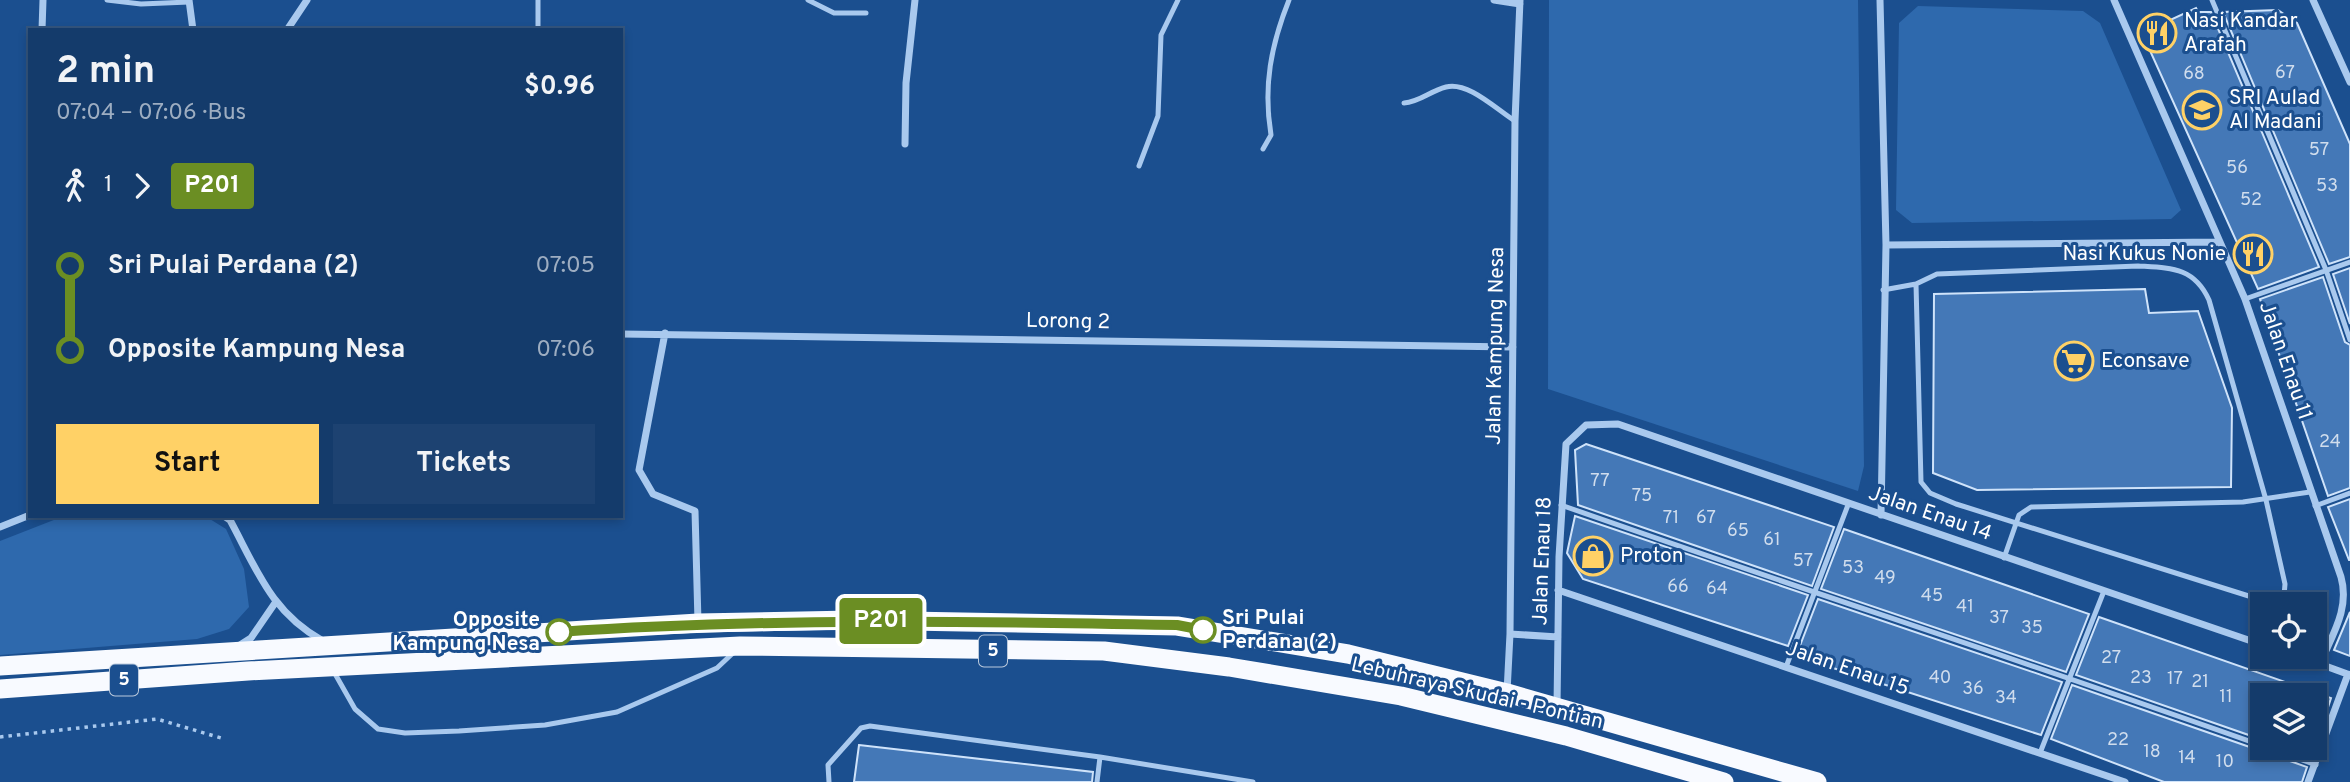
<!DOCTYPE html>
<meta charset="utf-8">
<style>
body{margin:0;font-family:Overpass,sans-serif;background:#1d4271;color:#f1f3f6;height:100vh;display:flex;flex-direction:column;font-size:26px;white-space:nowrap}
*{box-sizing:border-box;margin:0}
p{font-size:23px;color:#9dadc1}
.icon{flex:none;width:38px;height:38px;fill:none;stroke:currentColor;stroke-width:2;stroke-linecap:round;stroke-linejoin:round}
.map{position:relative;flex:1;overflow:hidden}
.details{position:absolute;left:28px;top:28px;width:595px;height:490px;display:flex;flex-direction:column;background:#143b6b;border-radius:0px;box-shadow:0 4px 10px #0003,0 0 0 2px #33557e}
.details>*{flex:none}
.badge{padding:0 14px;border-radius:5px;font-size:24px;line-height:46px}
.buttons{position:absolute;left:2250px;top:592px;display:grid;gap:14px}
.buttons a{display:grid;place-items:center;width:77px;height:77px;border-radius:0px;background:#143b6b;box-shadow:0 4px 10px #0003,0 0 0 2px #33557e;font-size:35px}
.map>.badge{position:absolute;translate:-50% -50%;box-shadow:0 0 0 4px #fff}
.legs{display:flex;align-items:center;gap:10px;height:77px;padding:0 28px;font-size:23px}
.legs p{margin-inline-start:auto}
.head{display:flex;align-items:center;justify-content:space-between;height:119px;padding:0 28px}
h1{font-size:38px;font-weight:700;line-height:52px}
.action{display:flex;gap:14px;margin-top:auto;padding:14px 28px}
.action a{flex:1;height:80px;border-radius:0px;background:#ffd166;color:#111;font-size:28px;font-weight:700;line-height:80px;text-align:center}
.action a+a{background:#1d4271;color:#f1f3f6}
ul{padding:0 28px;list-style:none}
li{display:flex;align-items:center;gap:24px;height:84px;font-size:26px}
li i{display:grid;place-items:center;width:10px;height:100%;margin:0 9px;background:currentColor}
li i::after{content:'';width:18px;height:18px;margin:-9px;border:5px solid;border-radius:50%;background:#143b6b}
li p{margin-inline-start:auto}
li:first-child i{background:linear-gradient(#0000 50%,currentColor 0)}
li:last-child i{background:linear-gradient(currentColor 50%,#0000 0)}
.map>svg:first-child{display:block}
.green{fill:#2e69ad}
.building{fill:#4478b7;stroke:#cfe3fa;stroke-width:2}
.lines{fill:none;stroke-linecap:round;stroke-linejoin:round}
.path{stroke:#a9c9ee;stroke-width:3.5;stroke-dasharray:3.5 5;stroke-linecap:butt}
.service{stroke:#a9c9ee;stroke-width:5}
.minor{stroke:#a9c9ee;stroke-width:7}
.trunk{stroke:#f8faff;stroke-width:19}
.line-1-casing{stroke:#fff;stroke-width:16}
.line-1{stroke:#6b8e23;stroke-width:10}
.stop-1-dot{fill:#fff;stroke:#6b8e23;stroke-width:3.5}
.labels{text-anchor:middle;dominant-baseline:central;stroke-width:6;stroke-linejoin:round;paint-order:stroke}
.number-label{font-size:18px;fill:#d0dded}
.shield{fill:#1b4f8f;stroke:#bbcadd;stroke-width:2}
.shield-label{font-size:19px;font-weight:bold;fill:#fff}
.poi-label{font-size:21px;fill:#fff;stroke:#1b4f8f;text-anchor:start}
.street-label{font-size:21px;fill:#fff;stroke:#1b4f8f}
.stop-label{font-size:21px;font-weight:bold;fill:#fff;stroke:#1b4f8f;text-anchor:start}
</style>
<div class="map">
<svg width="2350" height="782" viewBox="0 0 2350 782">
<rect width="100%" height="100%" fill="#1b4f8f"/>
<path class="green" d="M1549,0H1858L1864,466L1858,491L1548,389Z
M1918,6L2083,11L2100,23L2181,210L2171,219L1912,223L1896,210L1899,23Z
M64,516H205L226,529L244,569L249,607L229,629L197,639L0,655V541Z"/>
<path class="building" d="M2196,8L2198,12H2211L2319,267L2258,289L2142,33Z
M2278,10L2297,23L2350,144V257L2329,264L2223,12Z
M2350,268V324L2333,274Z
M2323,277L2345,342L2350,345V488L2328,496L2260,299Z
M2145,289L2149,313L2198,311L2232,408L2231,487L1977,490L1933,473L1934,294Z
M1586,444L1834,527L1812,586L1578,505L1575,450Z
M2350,499V560H2349L2328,507Z
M1575,516L1808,595L1788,646L1583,579L1567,553Z
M1844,529L2089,614L2066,672L1821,589Z
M1818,599L2062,682L2041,735L1796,656Z
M2350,612V656L2334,650Z
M2099,617L2331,698L2318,738L2315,737V695H2263V740L2076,675Z
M2072,685L2307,767L2302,782H2164L2051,739Z
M859,745L1093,772L1092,782H854Z
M2283,747H2314L2311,757Z"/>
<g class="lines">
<path class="path" d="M0,737L157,719L221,738"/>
<path class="service" d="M107,0L141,4L189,2
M538,0V30
M808,0L834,13H866
M2212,0L2326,270L2350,340
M1404,103C1420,102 1430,91 1446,87C1468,81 1497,110 1515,121
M1263,149L1271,135C1263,86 1271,45 1289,0
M1139,166L1158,116L1161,35L1178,0
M2138,266C2171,268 2194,267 2209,300L2266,500L2285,584L2284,596L2271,603L1956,504L1930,493L1921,482L1916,284L1937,274Z
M1883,290L1916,284
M2245,299L2350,262
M1561,505C1794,587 2030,663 2263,746
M2315,506L2350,493
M2004,558L2019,515L2031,507L2243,502L2310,492
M1786,667L1848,505
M334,672L355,709L378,729L405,733L459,731L545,725L617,712L717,668L733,653
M2267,747L2316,765
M2040,753L2104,591
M829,782L828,765L861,728L870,726L1100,757L1253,782
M1097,782L1100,757"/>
<path class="minor" d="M189,0L193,30
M1494,0L1520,4
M1880,0L1886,245L1881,515
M2114,0L2245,299L2341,577C2350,609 2332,635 2320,664
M2313,0L2350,82
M42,30L43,0
M287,30L307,0
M905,144L906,83L915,0
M1886,245L2220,242
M665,333L639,470L653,494L695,511L698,622
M621,334L1513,347
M224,516L230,520C257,570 271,612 323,641
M0,527L30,515
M1558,590L2125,782
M1510,634L1558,637
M240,645L251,638L275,603
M2298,656L2350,675
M1507,692L1510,634L1515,121L1520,0
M1557,706L1559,557L1566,444L1586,425L1618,424L2263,645
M2308,782L2348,674"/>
<path class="trunk" d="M0,666L698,623L852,620L1177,626L1348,654L1507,693L1817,782
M0,689L248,671L740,646L1104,651L1229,667L1401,696L1566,736L1724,782"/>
</g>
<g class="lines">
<defs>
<path id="line-1" d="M559,632C765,618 971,621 1177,625L1203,630"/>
</defs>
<use href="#line-1" class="line-1-casing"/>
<use href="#line-1" class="line-1"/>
</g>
<defs>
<symbol id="restaurant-ring" viewBox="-11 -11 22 22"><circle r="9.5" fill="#1b4f8f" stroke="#ffd166" stroke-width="1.5"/><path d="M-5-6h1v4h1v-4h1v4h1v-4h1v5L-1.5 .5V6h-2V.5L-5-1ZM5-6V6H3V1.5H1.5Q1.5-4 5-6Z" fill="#ffd166"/></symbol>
<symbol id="school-ring" viewBox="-11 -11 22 22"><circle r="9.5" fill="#1b4f8f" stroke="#ffd166" stroke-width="1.5"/><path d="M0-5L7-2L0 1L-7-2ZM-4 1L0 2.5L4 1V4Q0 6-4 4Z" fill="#ffd166"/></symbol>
<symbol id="supermarket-ring" viewBox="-11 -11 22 22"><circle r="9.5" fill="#1b4f8f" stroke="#ffd166" stroke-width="1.5"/><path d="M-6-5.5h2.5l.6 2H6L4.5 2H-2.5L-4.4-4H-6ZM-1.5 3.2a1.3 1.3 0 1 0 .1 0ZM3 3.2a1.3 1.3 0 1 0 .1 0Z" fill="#ffd166"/></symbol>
<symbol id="shop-ring" viewBox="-11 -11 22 22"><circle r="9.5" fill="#1b4f8f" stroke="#ffd166" stroke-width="1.5"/><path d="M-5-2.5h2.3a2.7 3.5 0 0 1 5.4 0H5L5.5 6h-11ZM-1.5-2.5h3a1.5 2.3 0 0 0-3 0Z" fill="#ffd166"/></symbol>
</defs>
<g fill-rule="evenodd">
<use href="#restaurant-ring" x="2135" y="11" width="44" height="44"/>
<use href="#school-ring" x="2180" y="88" width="44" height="44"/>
<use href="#restaurant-ring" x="2231" y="232" width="44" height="44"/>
<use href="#supermarket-ring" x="2052" y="339" width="44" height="44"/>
<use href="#shop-ring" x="1571" y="534" width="44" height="44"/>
</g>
<g class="stop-1-dot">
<circle cx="1203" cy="630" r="12"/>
<circle cx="559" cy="632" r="12"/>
</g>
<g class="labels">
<g class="number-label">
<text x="2285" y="73">67</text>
<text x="2194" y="74">68</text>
<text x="2319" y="150">57</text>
<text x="2237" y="168">56</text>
<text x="2327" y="186">53</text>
<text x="2251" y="200">52</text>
<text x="2330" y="442">24</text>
<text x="1600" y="481">77</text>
<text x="1642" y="496">75</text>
<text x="1671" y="518">71</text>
<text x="1706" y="518">67</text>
<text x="1738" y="531">65</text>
<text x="1772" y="540">61</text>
<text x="1803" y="561">57</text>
<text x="1853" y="568">53</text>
<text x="1885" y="578">49</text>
<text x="1678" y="587">66</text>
<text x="1717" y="589">64</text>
<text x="1932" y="596">45</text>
<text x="1965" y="607">41</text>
<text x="1999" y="618">37</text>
<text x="2032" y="628">35</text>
<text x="2111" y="658">27</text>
<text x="1940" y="678">40</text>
<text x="2141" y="678">23</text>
<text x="2175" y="679">17</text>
<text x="2200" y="682">21</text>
<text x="1973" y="689">36</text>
<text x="2226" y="697">11</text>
<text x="2006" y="698">34</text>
<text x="2118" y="740">22</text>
<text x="2152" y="752">18</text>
<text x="2187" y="758">14</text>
<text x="2225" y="762">10</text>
</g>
<g class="shield">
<rect x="979" y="635.5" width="28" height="31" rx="5"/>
<rect x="110" y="664.5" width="28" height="31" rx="5"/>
</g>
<g class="shield-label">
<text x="993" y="651">5</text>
<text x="124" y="680">5</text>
</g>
<g class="poi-label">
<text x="2184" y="21">Nasi Kandar<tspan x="2184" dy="24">Arafah</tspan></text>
<text x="2229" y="98">SRI Aulad<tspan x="2229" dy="24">Al Madani</tspan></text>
<text x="2226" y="254" text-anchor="end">Nasi Kukus Nonie</text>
<text x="2101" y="361">Econsave</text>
<text x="1620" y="556">Proton</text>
</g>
<g class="street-label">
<text transform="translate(1068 322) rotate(1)">Lorong 2</text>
<text transform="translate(1496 346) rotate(-89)">Jalan Kampung Nesa</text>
<text transform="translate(2285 361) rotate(71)">Jalan Enau 11</text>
<text transform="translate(1930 514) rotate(19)">Jalan Enau 14</text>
<text transform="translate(1543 561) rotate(-88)">Jalan Enau 18</text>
<text transform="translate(1847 669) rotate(19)">Jalan Enau 15</text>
<text transform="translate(1477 694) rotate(13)">Lebuhraya Skudai - Pontian</text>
</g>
<g class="stop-label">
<text x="1222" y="618">Sri Pulai<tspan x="1222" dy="24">Perdana (2)</tspan></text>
<text x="540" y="620" text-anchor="end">Opposite<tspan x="540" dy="24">Kampung Nesa</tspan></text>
</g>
</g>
</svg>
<div class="buttons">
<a><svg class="icon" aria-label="locate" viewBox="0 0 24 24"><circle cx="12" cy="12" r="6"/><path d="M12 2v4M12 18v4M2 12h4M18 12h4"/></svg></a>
<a><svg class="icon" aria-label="layers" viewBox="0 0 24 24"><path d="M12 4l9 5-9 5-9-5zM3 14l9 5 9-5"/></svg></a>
</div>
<b class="badge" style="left:881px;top:621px;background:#6b8e23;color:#fff">P201</b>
<section class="details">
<div class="head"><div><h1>2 min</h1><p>07:04 – 07:06 · Bus</p></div><b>$0.96</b></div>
<div class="legs"><svg class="icon" aria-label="walk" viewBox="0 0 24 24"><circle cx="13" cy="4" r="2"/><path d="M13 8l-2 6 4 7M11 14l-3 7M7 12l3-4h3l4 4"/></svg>1<svg class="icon" aria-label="forward" viewBox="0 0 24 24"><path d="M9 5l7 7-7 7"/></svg><b class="badge" style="background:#6b8e23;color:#fff">P201</b></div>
<ul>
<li><i style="color:#6b8e23"></i><b>Sri Pulai Perdana (2)</b><p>07:05</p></li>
<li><i style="color:#6b8e23"></i><b>Opposite Kampung Nesa</b><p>07:06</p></li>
</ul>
<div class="action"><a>Start</a><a>Tickets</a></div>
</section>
</div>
